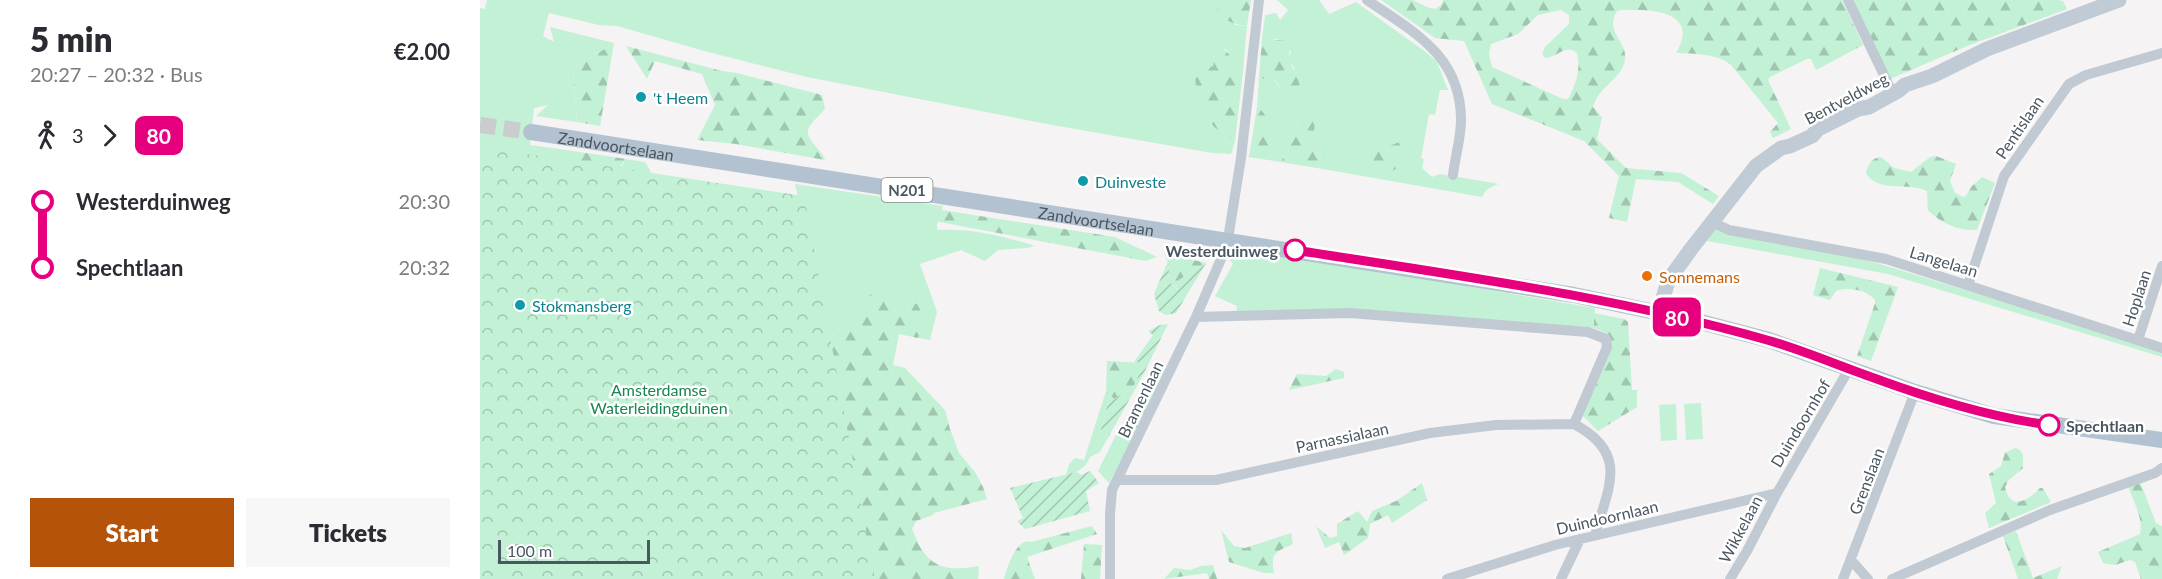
<!DOCTYPE html>
<meta charset="utf-8">
<style>
body{margin:0;font-family:Lato,sans-serif;background:#f7f7f7;color:#2b2b33;height:100vh;display:flex;flex-direction:column;font-size:22px;white-space:nowrap}
*{box-sizing:border-box;margin:0}
p{font-size:20px;color:#7c7c81}
.icon{flex:none;width:33px;height:33px;fill:none;stroke:currentColor;stroke-width:2;stroke-linecap:round;stroke-linejoin:round}
.map{position:relative;flex:1;overflow:hidden}
.side{display:flex;flex-direction:column;background:#fff;width:480px}
.side>*{flex:none}
.badge{padding:0 12px;border-radius:9px;font-size:21px;line-height:39px}
.scale{position:absolute;left:18px;bottom:15px;width:152px;box-sizing:border-box;padding-left:6px;border:3px solid #4a5661;border-top:0;font-size:16px;line-height:21px;white-space:nowrap;color:#4a5661;-webkit-text-stroke:4px #fff;paint-order:stroke}
.map>.badge{position:absolute;translate:-50% -50%;box-shadow:0 0 0 3px #fff}
.legs{display:flex;align-items:center;gap:9px;height:66px;padding:0 30px;font-size:20px}
.legs p{margin-inline-start:auto}
.head{display:flex;align-items:center;justify-content:space-between;height:102px;padding:0 30px}
h1{font-size:33px;font-weight:800;line-height:45px}
.action{display:flex;gap:12px;margin-top:auto;padding:12px 30px}
.action a{flex:1;height:69px;border-radius:0px;background:#b45309;color:#fff;font-size:24px;font-weight:800;line-height:69px;text-align:center}
.action a+a{background:#f7f7f7;color:#2b2b33}
ul{padding:0 30px;list-style:none}
li{display:flex;align-items:center;gap:21px;height:66px;font-size:22px}
li i{display:grid;place-items:center;width:9px;height:100%;margin:0 8px;background:currentColor}
li i::after{content:'';width:15px;height:15px;margin:-8px;border:4px solid;border-radius:50%;background:#fff}
li p{margin-inline-start:auto}
li:first-child i{background:linear-gradient(#0000 50%,currentColor 0)}
li:last-child i{background:linear-gradient(currentColor 50%,#0000 0)}
main{display:flex;flex:1;min-height:0}
.map>svg:first-child{display:block}
.grass{fill:#c3f1d5}
.forest{fill:url(#forest-firs);fill-rule:evenodd}
.park{fill:url(#park-crowns)}
.garden{fill:url(#garden-furrows)}
.lines{fill:none;stroke-linecap:round;stroke-linejoin:round}
.primary-tunnel{stroke:#caccce;stroke-width:16;stroke-dasharray:16 8;stroke-linecap:butt}
.street{stroke:#c1cad2;stroke-width:10}
.secondary{stroke:#c1cbd6;stroke-width:15}
.primary{stroke:#b3c2d1;stroke-width:16}
.line-1-casing{stroke:#fff;stroke-width:14}
.line-1{stroke:#e6007e;stroke-width:9}
.culture-dot{fill:#0f9aa8;stroke:#fff;stroke-width:2}
.stop-1-dot{fill:#fff;stroke:#e6007e;stroke-width:3}
.food-dot{fill:#e8710a;stroke:#fff;stroke-width:2}
.labels{text-anchor:middle;dominant-baseline:central;stroke-width:5;stroke-linejoin:round;paint-order:stroke}
.shield{fill:#fff;stroke:#808990;stroke-width:1.5}
.shield-label{font-size:15px;font-weight:bold;fill:#4a5661}
.culture-label{font-size:16px;fill:#0d838f;stroke:#fff;text-anchor:start}
.street-label{font-size:16px;fill:#4a5661;stroke:#fff}
.stop-label{font-size:16px;font-weight:bold;fill:#4a5661;stroke:#fff;text-anchor:end}
.food-label{font-size:16px;fill:#c56008;stroke:#fff;text-anchor:start}
.park-label{font-size:16px;fill:#17864f;stroke:#fff}
</style>
<main>
<section class="side">
<div class="head"><div><h1>5 min</h1><p>20:27 – 20:32 · Bus</p></div><b>€2.00</b></div>
<div class="legs"><svg class="icon" aria-label="walk" viewBox="0 0 24 24"><circle cx="13" cy="4" r="2"/><path d="M13 8l-2 6 4 7M11 14l-3 7M7 12l3-4h3l4 4"/></svg>3<svg class="icon" aria-label="forward" viewBox="0 0 24 24"><path d="M9 5l7 7-7 7"/></svg><b class="badge" style="background:#e6007e;color:#fff">80</b></div>
<ul>
<li><i style="color:#e6007e"></i><b>Westerduinweg</b><p>20:30</p></li>
<li><i style="color:#e6007e"></i><b>Spechtlaan</b><p>20:32</p></li>
</ul>
<div class="action"><a>Start</a><a>Tickets</a></div>
</section>
<div class="map">
<svg width="1682" height="579" viewBox="0 0 1682 579">
<defs>
<pattern id="forest-firs" width="22" height="20" patternUnits="userSpaceOnUse" patternTransform="scale(1.5)"><rect width="22" height="20" fill="#c3f1d5"/><path d="M5 1l3.5 6h-7zM16 11l3.5 6h-7z" fill="#a0c6b0"/></pattern>
<pattern id="park-crowns" width="20" height="18" patternUnits="userSpaceOnUse" patternTransform="scale(1.5)"><rect width="20" height="18" fill="#c3f1d5"/><path d="M2 6a3 3 0 1 1 6 0M12 15a3 3 0 1 1 6 0" fill="none" stroke="#a0c6b0"/></pattern>
<pattern id="garden-furrows" width="10" height="10" patternUnits="userSpaceOnUse" patternTransform="scale(1.5)"><rect width="10" height="10" fill="#c3f1d5"/><path d="M-1 1l2-2M0 10L10 0M9 11l2-2" fill="none" stroke="#a0c6b0"/></pattern>
</defs>
<rect width="100%" height="100%" fill="#f5f3f3"/>
<path class="grass" d="M7,0H736L755,25L767,26L763,71L754,62L746,49L735,53L733,66L723,69L719,106L734,127L755,141L751,154L732,153L567,124L327,77L228,52L137,26L119,25L69,13L63,36L74,42L70,27L134,43L93,69L97,122L56,116L68,105L54,108L50,145L73,148L77,154L80,166H142L146,159L165,162L171,172L172,180L330,250L315,184L463,206L457,224V230C491,228 523,236 555,246L547,248L518,250L505,261L481,250L440,264L457,312L450,340L438,338L444,317L414,311L407,291L389,295L353,335L345,348L0,523V8L5,9Z
M797,0H839L849,14L876,2L947,53L957,62L968,90H960L955,115L949,114L941,158L944,159L942,168L952,177L960,174L1019,184C1012,186 1005,189 1002,197L837,168L840,164L841,156L832,148V143L820,117L813,139L801,162L788,160L789,147L777,108L779,77L784,80L793,78L799,87L815,69L808,60L811,51L798,39L787,41L782,39L785,15L796,13L800,20L808,10Z
M1235,229L1329,246L1400,264L1682,350V357L1408,274L1227,241Z
M760,251L779,255H803L1115,308L1114,328L1061,324L756,312L757,306L735,296L753,264L749,259Z
M626,391L629,399L620,433L629,436L620,452L610,457C606,468 598,472 586,475L589,464L595,458L604,460Z
M1221,403L1223,439L1206,440L1204,404Z
M1196,404L1197,440L1181,441L1179,405Z
M636,435L652,440L629,483L618,471Z"/>
<path class="forest" d="M736,0H771L767,26C751,24 736,18 736,0Z
M901,0H933L947,7L955,9L961,5L963,0H1362L1383,45L1336,70L1331,59H1327L1290,77L1288,80L1311,129L1293,138L1290,132L1298,123L1251,65C1236,53 1215,54 1196,53C1217,18 1185,10 1156,10C1149,10 1144,9 1137,11C1124,33 1148,41 1145,60C1142,79 1118,87 1113,107L1122,117L1117,139L1146,168L1201,173L1239,196L1233,204L1198,182L1156,179L1147,222L1129,218L1139,176L1104,141L1012,104L984,41L955,38ZM1081,10L1089,15V24L1065,47L1062,54L1065,58C1078,57 1086,43 1097,53C1101,70 1096,84 1088,99H1083L1012,67L1009,54L1011,44L1038,34L1058,15Z
M1373,0H1578L1583,1L1587,9L1487,46L1410,79Z
M782,39C792,43 801,36 810,44C811,49 808,54 809,59C809,66 836,98 803,91L793,78L788,81L779,77Z
M134,43L120,126L97,122L93,69Z
M146,46L242,71L257,73L342,95L345,108C341,115 333,120 329,127C323,139 342,149 345,160L256,144L217,140L235,105L222,74L175,61L167,79Z
M739,47C748,49 755,64 763,71L755,141L734,127L719,106L715,78L723,69L733,66L736,48Z
M777,107C793,116 790,143 788,160L769,157Z
M823,115H828L835,122L832,148L841,156L840,164L837,168L801,162L813,139L820,117Z
M925,140C921,158 922,177 898,171C890,168 882,167 875,161L876,153L904,148Z
M73,148L146,159L137,170L80,166L77,154Z
M1456,156L1476,164L1470,181L1475,193L1483,197L1486,196L1492,186L1502,177L1515,183L1497,230C1479,231 1460,223 1448,210L1447,191C1426,181 1402,194 1386,174C1388,164 1391,158 1401,157L1414,168L1431,172L1450,157Z
M449,208L635,237L677,257L666,261L449,220Z
M684,253L726,263L699,280L698,289L690,283L688,262Z
M1340,268L1418,287L1391,361L1377,356L1395,303V300C1385,289 1369,287 1356,291L1350,300L1333,295Z
M407,291L412,293L414,311L424,313L427,301L437,304L444,317L438,338L419,334L413,365L425,368L465,410L470,429L479,453L495,472L503,487L507,499L454,513L453,515L436,521L432,529C446,565 460,573 499,566L498,579H229L345,348L353,335L389,295Z
M1114,313L1144,319L1148,322L1152,390H1157V407L1118,431L1101,414L1128,337L1124,332L1114,328Z
M627,361L664,363L653,388L634,399L626,391Z
M856,369L864,372V378L809,390L817,374L846,376Z
M1535,448L1540,450L1543,455V468L1529,480L1525,487C1530,512 1549,500 1560,488H1563L1571,502L1509,528L1505,513L1516,503L1509,474L1521,466L1525,453Z
M1659,479L1676,523L1682,526V579H1661L1655,562L1650,560L1635,565L1623,563L1618,552L1660,534C1664,519 1652,498 1647,484Z
M942,483L947,500L912,523L908,515L890,524L888,538L864,555L859,542L845,548L836,526L850,538L857,536V524L878,511L887,522L892,511L916,501Z
M612,526L617,534L547,557L555,579H524C528,566 533,547 546,541L551,542Z
M741,530L754,546L765,548L811,533L813,544C796,552 790,552 794,573H784L749,562Z
M1536,531L1553,578L1582,566L1577,579H1538L1523,536Z
M604,544L622,545L620,579H601Z
M733,565L737,579H729L727,573L684,579L694,568L710,570L721,566Z"/>
<path class="park" d="M0,147L324,196L395,579H0Z
M677,367L685,371L652,437L638,432Z"/>
<path class="garden" d="M688,261L690,283L697,289L699,280L726,263L696,313L686,315L679,311L674,294Z
M688,324L663,375L629,436L620,433L629,399L626,391L634,399L653,388L664,363L654,362L673,335L668,331L680,325Z
M610,471L619,483L606,491L610,511L545,529L537,521L543,518L530,488L597,472L601,475Z"/>
<g class="lines">
<path class="primary-tunnel" d="M0,125L51,132"/>
<path class="street" d="M887,0C934,32 981,56 981,120C981,138 975,157 973,175
M1368,0L1413,94
M1232,222L1249,230L1406,259L1682,348
M1488,285L1524,176L1589,84L1606,75L1682,53
M716,317L870,313L1108,332L1126,339L1127,347L1094,424C1149,453 1129,486 1115,535
M1658,340L1682,266
M637,480H736L950,433L1016,425L1094,424
M1371,560L1388,579
M630,579V514L632,490L716,317L741,259L748,239L761,158L779,0
M967,579L1075,545L1297,493
M1081,579L1100,539
M1250,579L1267,551L1297,493L1369,369
M1363,579L1435,392
M1412,579L1570,510L1675,473L1682,468"/>
<path class="secondary" d="M1179,312L1188,281L1211,249L1276,166L1301,148L1310,146L1332,136L1338,129L1378,109L1389,107L1418,91L1425,85L1452,76L1507,49L1639,0"/>
<path class="primary" id="s1" d="M51,132L1094,295L1213,320L1289,340L1435,392L1514,416L1682,440"/>
</g>
<g class="lines">
<defs>
<path id="line-1" d="M815,250C973,275 1133,296 1287,340C1323,350 1359,366 1394,378C1451,399 1509,417 1569,425"/>
</defs>
<use href="#line-1" class="line-1-casing"/>
<use href="#line-1" class="line-1"/>
</g>
<g class="culture-dot">
<circle cx="161" cy="97" r="6"/>
<circle cx="603" cy="181" r="6"/>
<circle cx="40" cy="305" r="6"/>
</g>
<g class="stop-1-dot">
<circle cx="815" cy="250" r="10"/>
<circle cx="1569" cy="425" r="10"/>
</g>
<circle class="food-dot" cx="1167" cy="276" r="6"/>
<g class="labels">
<rect class="shield" x="401.5" y="178" width="51" height="24" rx="4.5"/>
<g class="shield-label">
<text x="427" y="190">N201</text>
</g>
<g class="culture-label">
<text x="173" y="97">'t Heem</text>
<text x="615" y="181">Duinveste</text>
<text x="52" y="305">Stokmansberg</text>
</g>
<g class="street-label">
<text transform="translate(1366 98) rotate(-28)">Bentveldweg</text>
<text transform="translate(1539 127) rotate(-56)">Pentislaan</text>
<text stroke="none"><textPath href="#s1" startOffset="86">Zandvoortselaan</textPath></text>
<text stroke="none"><textPath href="#s1" startOffset="572">Zandvoortselaan</textPath></text>
<text transform="translate(1464 261) rotate(17)">Langelaan</text>
<text transform="translate(1656 298) rotate(-72)">Hoplaan</text>
<text transform="translate(660 399) rotate(-64)">Bramenlaan</text>
<text transform="translate(1320 423) rotate(-59)">Duindoornhof</text>
<text transform="translate(862 437) rotate(-12)">Parnassialaan</text>
<text transform="translate(1386 481) rotate(-69)">Grenslaan</text>
<text transform="translate(1127 517) rotate(-13)">Duindoornlaan</text>
<text transform="translate(1260 529) rotate(-62)">Wikkelaan</text>
</g>
<g class="stop-label">
<text x="798" y="250">Westerduinweg</text>
<text x="1586" y="425" text-anchor="start">Spechtlaan</text>
</g>
<g class="food-label">
<text x="1179" y="276">Sonnemans</text>
</g>
<g class="park-label">
<text x="179" y="389">Amsterdamse<tspan x="179" dy="18">Waterleidingduinen</tspan></text>
</g>
</g>
</svg>
<div class="scale">100 m</div>
<b class="badge" style="left:1197px;top:317px;background:#e6007e;color:#fff">80</b>
</div>
</main>
